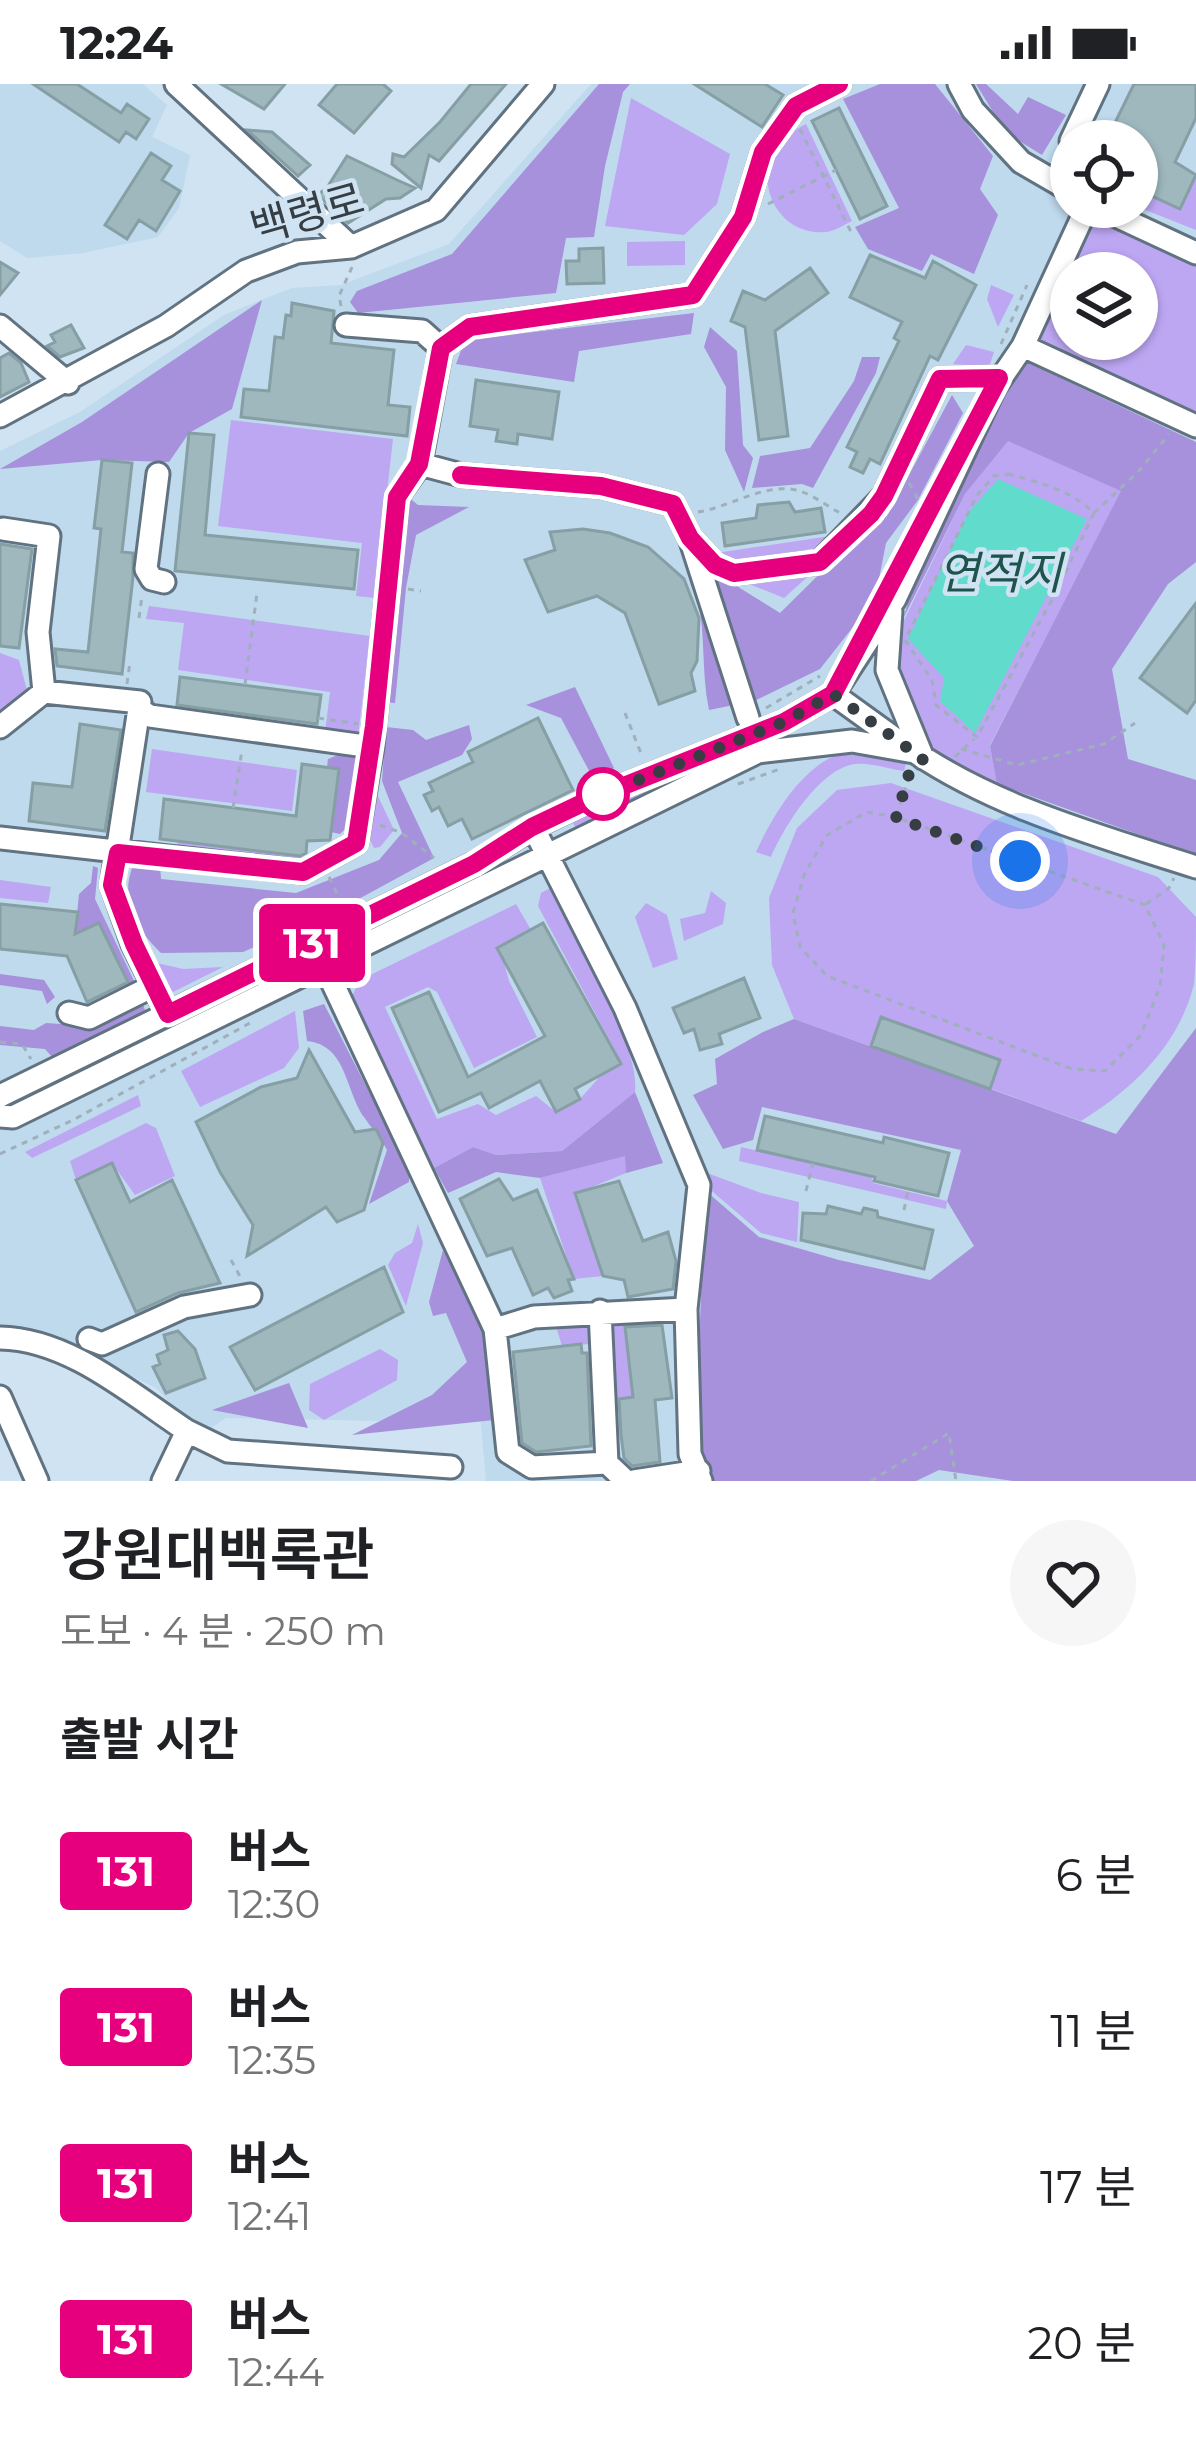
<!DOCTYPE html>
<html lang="ko">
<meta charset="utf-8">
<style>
body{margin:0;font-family:Montserrat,"Noto Sans KR",sans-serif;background:#f6f6f6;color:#202124;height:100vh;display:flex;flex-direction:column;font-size:45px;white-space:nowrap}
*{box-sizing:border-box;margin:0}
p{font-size:39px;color:#757577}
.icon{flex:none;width:66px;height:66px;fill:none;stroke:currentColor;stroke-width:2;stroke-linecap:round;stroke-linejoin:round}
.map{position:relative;height:1397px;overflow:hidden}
.side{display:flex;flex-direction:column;background:#fff;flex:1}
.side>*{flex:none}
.badge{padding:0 24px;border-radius:9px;font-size:42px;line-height:78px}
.fabs{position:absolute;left:1050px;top:36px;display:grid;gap:24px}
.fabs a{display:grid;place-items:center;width:108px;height:108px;border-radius:50%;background:#fff;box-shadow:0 3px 9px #0004;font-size:60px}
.you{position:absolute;width:60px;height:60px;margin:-30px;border:9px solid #fff;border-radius:50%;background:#1a73e8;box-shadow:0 0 0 18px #1a73e833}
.map>.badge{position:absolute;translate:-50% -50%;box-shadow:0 0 0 6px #fff}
h2{padding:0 60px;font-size:45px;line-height:108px}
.round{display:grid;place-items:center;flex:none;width:126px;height:126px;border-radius:63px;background:#f6f6f6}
.headline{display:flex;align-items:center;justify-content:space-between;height:204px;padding:0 60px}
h1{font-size:57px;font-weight:600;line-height:90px}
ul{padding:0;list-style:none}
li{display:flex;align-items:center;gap:36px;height:156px;padding:0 60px}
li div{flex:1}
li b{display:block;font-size:45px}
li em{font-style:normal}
li .badge{min-width:132px;font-weight:700;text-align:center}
.status{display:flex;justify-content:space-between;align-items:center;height:84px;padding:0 60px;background:#fff;direction:ltr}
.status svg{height:33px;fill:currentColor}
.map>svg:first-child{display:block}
.built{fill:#bfd9ed;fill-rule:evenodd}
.green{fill:#bda7f3;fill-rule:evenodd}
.forest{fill:#a790dc}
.water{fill:#61dbcb}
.building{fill:#9eb8be;stroke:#859fa4;stroke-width:3}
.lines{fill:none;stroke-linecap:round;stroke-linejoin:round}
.minor-casing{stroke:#617280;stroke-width:27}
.path{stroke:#9fafbb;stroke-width:3;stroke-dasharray:6 6;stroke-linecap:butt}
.minor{stroke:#fff;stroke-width:21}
.line-casing{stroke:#fff;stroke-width:27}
.line{stroke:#e6007e;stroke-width:18}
.walk{stroke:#363e44;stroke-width:12;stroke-dasharray:0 21.6}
.stop-dot{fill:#fff;stroke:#e6007e;stroke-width:6}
.labels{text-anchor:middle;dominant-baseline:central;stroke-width:9;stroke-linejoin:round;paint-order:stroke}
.street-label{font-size:42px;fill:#363e44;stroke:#cfe3f2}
.water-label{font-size:45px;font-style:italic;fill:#1f534d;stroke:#cfe3f2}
</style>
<div class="status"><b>12:24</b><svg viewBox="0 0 49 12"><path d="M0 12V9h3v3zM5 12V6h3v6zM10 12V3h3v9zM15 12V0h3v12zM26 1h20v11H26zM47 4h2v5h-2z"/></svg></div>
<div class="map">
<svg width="1196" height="1397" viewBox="0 0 1196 1397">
<rect width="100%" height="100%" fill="#cfe3f2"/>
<path class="built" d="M0,0H143L167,21L152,53L190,71L179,124L158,153L83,169L27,174L0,157Z
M591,0H1196V1397H486L481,1338L440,1332L384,1337L226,1334L200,1351L156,1304L89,1271L0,1247V367L80,328L224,231L292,204L341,201L449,160ZM1071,57H1137V123H1071ZM1071,189H1137V255H1071Z"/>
<path class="green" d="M631,14L730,70L717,120L684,151L605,142Z
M806,40L852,137C844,141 834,147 826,148C775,153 749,91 782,55C787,49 799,44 806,40Z
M1196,91V146L1138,123L1145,109L1180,125Z
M1087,123L1196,169V342L1023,262ZM1071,189H1137V255H1071Z
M685,157V181L627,182V158Z
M991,201L1014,211L998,243L987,215Z
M966,261L994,268L989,283L953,280Z
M231,336L393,355L375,514L356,512L362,459L218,442Z
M1008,356L1122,407L990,661L997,700L934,667L905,613L897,580L896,553L965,410Z
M837,451L813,488L784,514L727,491L716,469Z
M149,522L370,552L357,661L324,656L330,608L178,586L184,539L146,535Z
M0,569L19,576L28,610L0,633Z
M152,665L297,686L292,727L146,708Z
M870,669L907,675L904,687C890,685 869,678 855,680C819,685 784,743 771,773L756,768C771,735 797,691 830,674C840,669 858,670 870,669Z
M891,699L1158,793L1196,833C1196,854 1196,880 1194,900C1179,961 1133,1005 1081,1037L794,935L772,881L769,814L797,744L837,706Z
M643,702L651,712L578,747L571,736Z
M376,708L394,746L380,763L374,764L370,756Z
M178,757L305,773L302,781L176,767Z
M0,796L51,803L48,819L0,814Z
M552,803C575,850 640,960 635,1008L562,1067L496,1071L473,1063L434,1084L351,914L360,896L516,820L531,846L501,867L509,897L537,953L474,984L437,908L428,903L385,923L437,1035L478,1020L496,1031L536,1012L556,1028L580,1015L618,972L538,822L541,809Z
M711,807L726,819L723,840L684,857L680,835L705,829Z
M646,819L667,831L678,875L653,884L635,833Z
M157,879L183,885L223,883L173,908L163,897Z
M295,927L299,964L284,984L200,1023L181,987Z
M138,1011L141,1022L32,1074L25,1068Z
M146,1039L156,1044L175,1092L135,1111L112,1079L76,1096L70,1077Z
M741,1063L871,1092L873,1099L947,1117L946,1125L739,1077Z
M626,1071V1089L575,1110L603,1192L574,1195L540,1094Z
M699,1086L761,1109L799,1118L797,1158L761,1149L706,1102Z
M418,1140L423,1159L406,1222L388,1181L395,1169L412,1159Z
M587,1234L590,1260L562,1262L554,1236Z
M625,1238L633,1313L616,1315L609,1240Z
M380,1265L398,1276L397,1296L324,1336L309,1326L310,1300Z"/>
<path class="forest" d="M599,0H630L623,8L605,82L594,153L566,154L556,209L358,229L350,218L357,207L452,170Z
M880,0H935L993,72L980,105L998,131L974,190L931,170L922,187L868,165L855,143L899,124L843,15Z
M976,0H986L1018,30L1028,13L1066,31L1042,71L1006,49Z
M262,216L232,325L189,349L169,378L102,376L0,385L82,338Z
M694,229L691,250L579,267L574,298L456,280L465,256Z
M710,243L737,267L743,361L753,374L744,408L725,366L726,303L704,263Z
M862,273H880L876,289L813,404L802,400L752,404L760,372L810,364L854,297Z
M1022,276L1196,358V478L1168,500L1112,585L1128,675L1196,696V771L997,700L990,662L1121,407L1008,357L965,410L904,533L909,513L984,347Z
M952,311L963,329L918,416L886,459L875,515L820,585L748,620L706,483L780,529L866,444L887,432Z
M407,412L418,421L469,423L416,451L406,504L395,619L385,618Z
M697,511L734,621L709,626C701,588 706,549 697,511Z
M575,603L614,684L594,696L561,634L526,621Z
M469,641L472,655L462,671L398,698L434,774L344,823L243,868L161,869C137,846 119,815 133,782L143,779L160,782L161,795L296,809L379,776L402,749L382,697L386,643L413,646L426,656Z
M338,671L357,674L349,741L340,750L331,748L339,685L327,683L328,675Z
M93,782L98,784L95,815L136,901L132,907L99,840L75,850L79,810L91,799Z
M0,890L44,896L55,913L47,920L42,907L0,901Z
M143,920L148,936L61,983L45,965L0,961V942L34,946L46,939L90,942Z
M324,920L409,1086V1098L369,1120L387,1066C380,1053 372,1045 364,1033C345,1006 347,961 307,957L303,927Z
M794,935L1116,1050L1196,944V1397H1013L939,1386L916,1397H699L694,1377L701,1214L693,1166L699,1101L759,1153L839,1176L930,1196L974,1162L947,1117L961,1066L762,1023L753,1056L723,1065L693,1011L717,1000L715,975L763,948Z
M635,1008L663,1079L626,1089L625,1072L540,1094L496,1088L448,1109L434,1084L473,1063L496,1071L562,1067Z
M443,1166L484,1244L494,1336L352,1351L432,1311L467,1278L446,1229L433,1232L429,1218Z
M289,1299L308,1344L212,1326Z"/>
<path class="water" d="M998,395L1087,435L975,649L940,617L944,594L908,555L968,429Z"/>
<path class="building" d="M33,0H77L121,29L127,20L149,35L136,55L126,48L119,58Z
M221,0H285L264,25Z
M337,0H383L391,7L354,49L319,21Z
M471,0H506L439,77L429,71L421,104L392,80L393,70L404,73L440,38Z
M694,0H765L783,11L762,43Z
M1134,0H1196V34L1175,78L1196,91L1180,125L1137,105V57H1106Z
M839,24L887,122L860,135L812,37Z
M247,46L272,48L310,81L298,92Z
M151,69L171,82L162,96L180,107L156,147L139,136L127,155L105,141Z
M347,72L397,96L415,104L400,114L386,115L348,139L318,111L328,102Z
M603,164L604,199L567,200L566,177H579V165Z
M870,171L925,194L933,177L976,201L938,276L930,272L880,380L870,375L863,389L850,383L857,368L847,363L899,257L894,254L902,238L850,213Z
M0,178L18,189L0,211Z
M810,184L828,209L775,247L788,352L759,356L745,243L731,237L743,207L765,216Z
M292,219L334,227L331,259L394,266L388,321L410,323L407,352L241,333L244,305L269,307L275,253L283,254L286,231L291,232Z
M71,241L84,264L60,273L47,262L55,258L51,251Z
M9,269L21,279L29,298L0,313V274Z
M476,296L559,308L552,355L518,350L517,360L496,357L498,346L470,342Z
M189,349L214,351L205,451L358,466L354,505L175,487Z
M102,376L132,379L122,468L133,469V493L122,590L57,582L55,565L88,568L101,445L94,444Z
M789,418L795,428L821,424L825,448L725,462L722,439L756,434L758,421Z
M583,445L610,449L648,463L684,495L699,534L697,577L691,589L695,607L659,620L625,529L597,512L548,528L525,476L555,466L550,448Z
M0,460L32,465L19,564L0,562Z
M1196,519V616L1187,629L1140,594Z
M180,593L321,611L317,640L177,621Z
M538,634L573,706L472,755L462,735L448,742L439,723L432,727L424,711L433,707L429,699L473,678L468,668Z
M80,640L121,646L105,747L29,737L33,699L72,703Z
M302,680L339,685L330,756L307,757L306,769L300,772L160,755L164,715L296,732Z
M0,820L78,828L75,850L99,839L128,898L87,918L67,872L0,865Z
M543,839L621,980L575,1005L580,1015L556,1028L540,997L489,1024L481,1009L439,1028L392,924L429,908L468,993L545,952L497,864Z
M744,894L760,934L719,950L722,960L700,966L694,945L684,949L673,924Z
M881,933L1000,976L990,1005L871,962Z
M309,966L355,1048L376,1045L383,1059L364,1126L337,1138L326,1123L247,1172L253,1141L220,1088L196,1038L261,1003L297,994Z
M765,1032L883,1059L884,1053L949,1069L938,1112L874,1097L875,1093L757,1066Z
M112,1079L130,1118L172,1096L220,1199L178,1209L136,1228L76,1096Z
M499,1095L513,1116L537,1106L574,1195L568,1196L572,1207L554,1214L548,1204L533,1211L512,1164L487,1172L460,1115Z
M619,1097L643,1157L668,1148L676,1177L673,1205L628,1213L624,1196L603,1192L575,1109Z
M828,1122L861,1130L864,1124L877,1127L878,1133L933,1146L924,1185L801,1156L803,1129L826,1130Z
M384,1183L403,1228L255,1306L230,1263Z
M662,1241L672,1314L655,1316L660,1378L632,1382L624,1374L621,1351L619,1315L633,1313L625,1243Z
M178,1247L195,1265L205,1294L166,1309L153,1283L160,1280L157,1271L168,1266L164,1251Z
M581,1260L582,1269H587L591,1362L536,1368L522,1359L513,1268Z"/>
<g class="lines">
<defs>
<path id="minor" d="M176,0L351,163
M959,0L973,26L1021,78L1071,107
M1071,57L1098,0
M1097,123L1196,169
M346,241L422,247L441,264
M0,242L68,299
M1023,262L1196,342
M993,306L1023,262L1087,123
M0,332L166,242L246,187L297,168L351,163L436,126L543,0
M420,380L461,391L601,402L673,420L690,454L748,634
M158,390L146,485L152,495L164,498
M3,445L49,452L38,548L44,608
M694,458L715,481L734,489L820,478L884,412L940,295L999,294
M891,527L887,586L923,674
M839,599L833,610L905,662
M139,625L150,632L372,663
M0,643L44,608L140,618L112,801L133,860L168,930
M902,659C987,721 1096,751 1196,783
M533,743L625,924L699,1101L686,1225L690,1370L701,1397
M0,754L303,788L356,759L372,663L397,413L420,380L441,264L470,243L693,211L743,133L763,68L796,22L839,0
M319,870L495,1245L508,1368L532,1383L607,1379
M69,929L89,934L153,902
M0,1012L474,780L533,743L591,715L784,638L833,610L895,515L999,294
M0,1032L13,1033L758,668L852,657L914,668
M600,1227L607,1379L626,1397
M495,1245L534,1233L686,1225
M0,1254C69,1255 131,1310 187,1347L163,1397
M89,1255L102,1260L184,1223L250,1211
M0,1313L37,1397
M187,1347L228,1367L451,1383
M634,1397L699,1387"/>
</defs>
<use href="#minor" class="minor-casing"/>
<path class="path" d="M800,45L852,150
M768,120L836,86
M341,222L339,212L353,181
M1001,260L1027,201
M1008,390C1038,398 1071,406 1094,429L1055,510L977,653L936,621L932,596L905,556L977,411L994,392Z
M909,399L919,417
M698,428C732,423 771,394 805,409C817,414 829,423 840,429
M1094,429L1139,387L1169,350
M408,505L421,507
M139,534L142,512
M127,600L130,578
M245,601L257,509
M766,624L820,592
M625,629L642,672
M318,634L358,640
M961,665L1017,681L1104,660L1135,639
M955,673L974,655
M738,700L780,685
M233,724L242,666
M867,728L895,733L1145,821L1164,861L1160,902L1141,951L1105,987L1072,985L827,892L800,863L793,829L804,791L827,751Z
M896,732L910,690
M380,741L402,749L434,774
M329,793L343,822
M1146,820L1169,804L1174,794
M0,958L22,960L31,975
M0,1070L73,1036L250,939
M806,1107L813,1079
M904,1126L908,1107
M231,1176L242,1196
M871,1397L949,1349L956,1397"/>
<use href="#minor" class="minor"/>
</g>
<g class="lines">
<defs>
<path id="line" d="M461,391L601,402L673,420L690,454L715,481L734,489L820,478L871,430L884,412L940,295L999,294L833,610L784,638L591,715L532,743L474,780L168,930L134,860L112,801L118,769L303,788L356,759L374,642L397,413L419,380L441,264L470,243L693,211L743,133L763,68L796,22L839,0"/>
</defs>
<use href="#line" class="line-casing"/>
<use href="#line" class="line"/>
<path class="walk" d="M603,710L591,715L784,638L833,610L923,675L909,690L896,734L1020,777"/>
</g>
<circle class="stop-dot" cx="603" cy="710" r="24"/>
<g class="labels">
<g class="street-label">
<text transform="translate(307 129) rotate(-16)">백령로</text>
</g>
<g class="water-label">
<text x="1000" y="488">연적지</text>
</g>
</g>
</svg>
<div class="fabs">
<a><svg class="icon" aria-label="locate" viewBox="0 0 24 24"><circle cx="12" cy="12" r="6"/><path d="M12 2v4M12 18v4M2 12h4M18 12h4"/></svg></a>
<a><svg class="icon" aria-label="layers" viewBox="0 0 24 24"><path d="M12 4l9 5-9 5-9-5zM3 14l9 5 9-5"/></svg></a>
</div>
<div class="you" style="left:1020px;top:777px"></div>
<b class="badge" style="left:312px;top:859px;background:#e6007e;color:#fff">131</b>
</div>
<section class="side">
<div class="headline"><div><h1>강원대백록관</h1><p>도보 · 4 분 · 250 m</p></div><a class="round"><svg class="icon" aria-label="heart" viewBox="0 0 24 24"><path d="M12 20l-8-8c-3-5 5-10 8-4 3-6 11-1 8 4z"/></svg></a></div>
<h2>출발 시간</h2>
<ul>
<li><span class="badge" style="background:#e6007e;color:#fff">131</span><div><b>버스</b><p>12:30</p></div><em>6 분</em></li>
<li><span class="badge" style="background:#e6007e;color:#fff">131</span><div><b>버스</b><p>12:35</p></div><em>11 분</em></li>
<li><span class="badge" style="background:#e6007e;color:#fff">131</span><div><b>버스</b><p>12:41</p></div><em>17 분</em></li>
<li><span class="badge" style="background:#e6007e;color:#fff">131</span><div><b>버스</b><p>12:44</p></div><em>20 분</em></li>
</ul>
</section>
